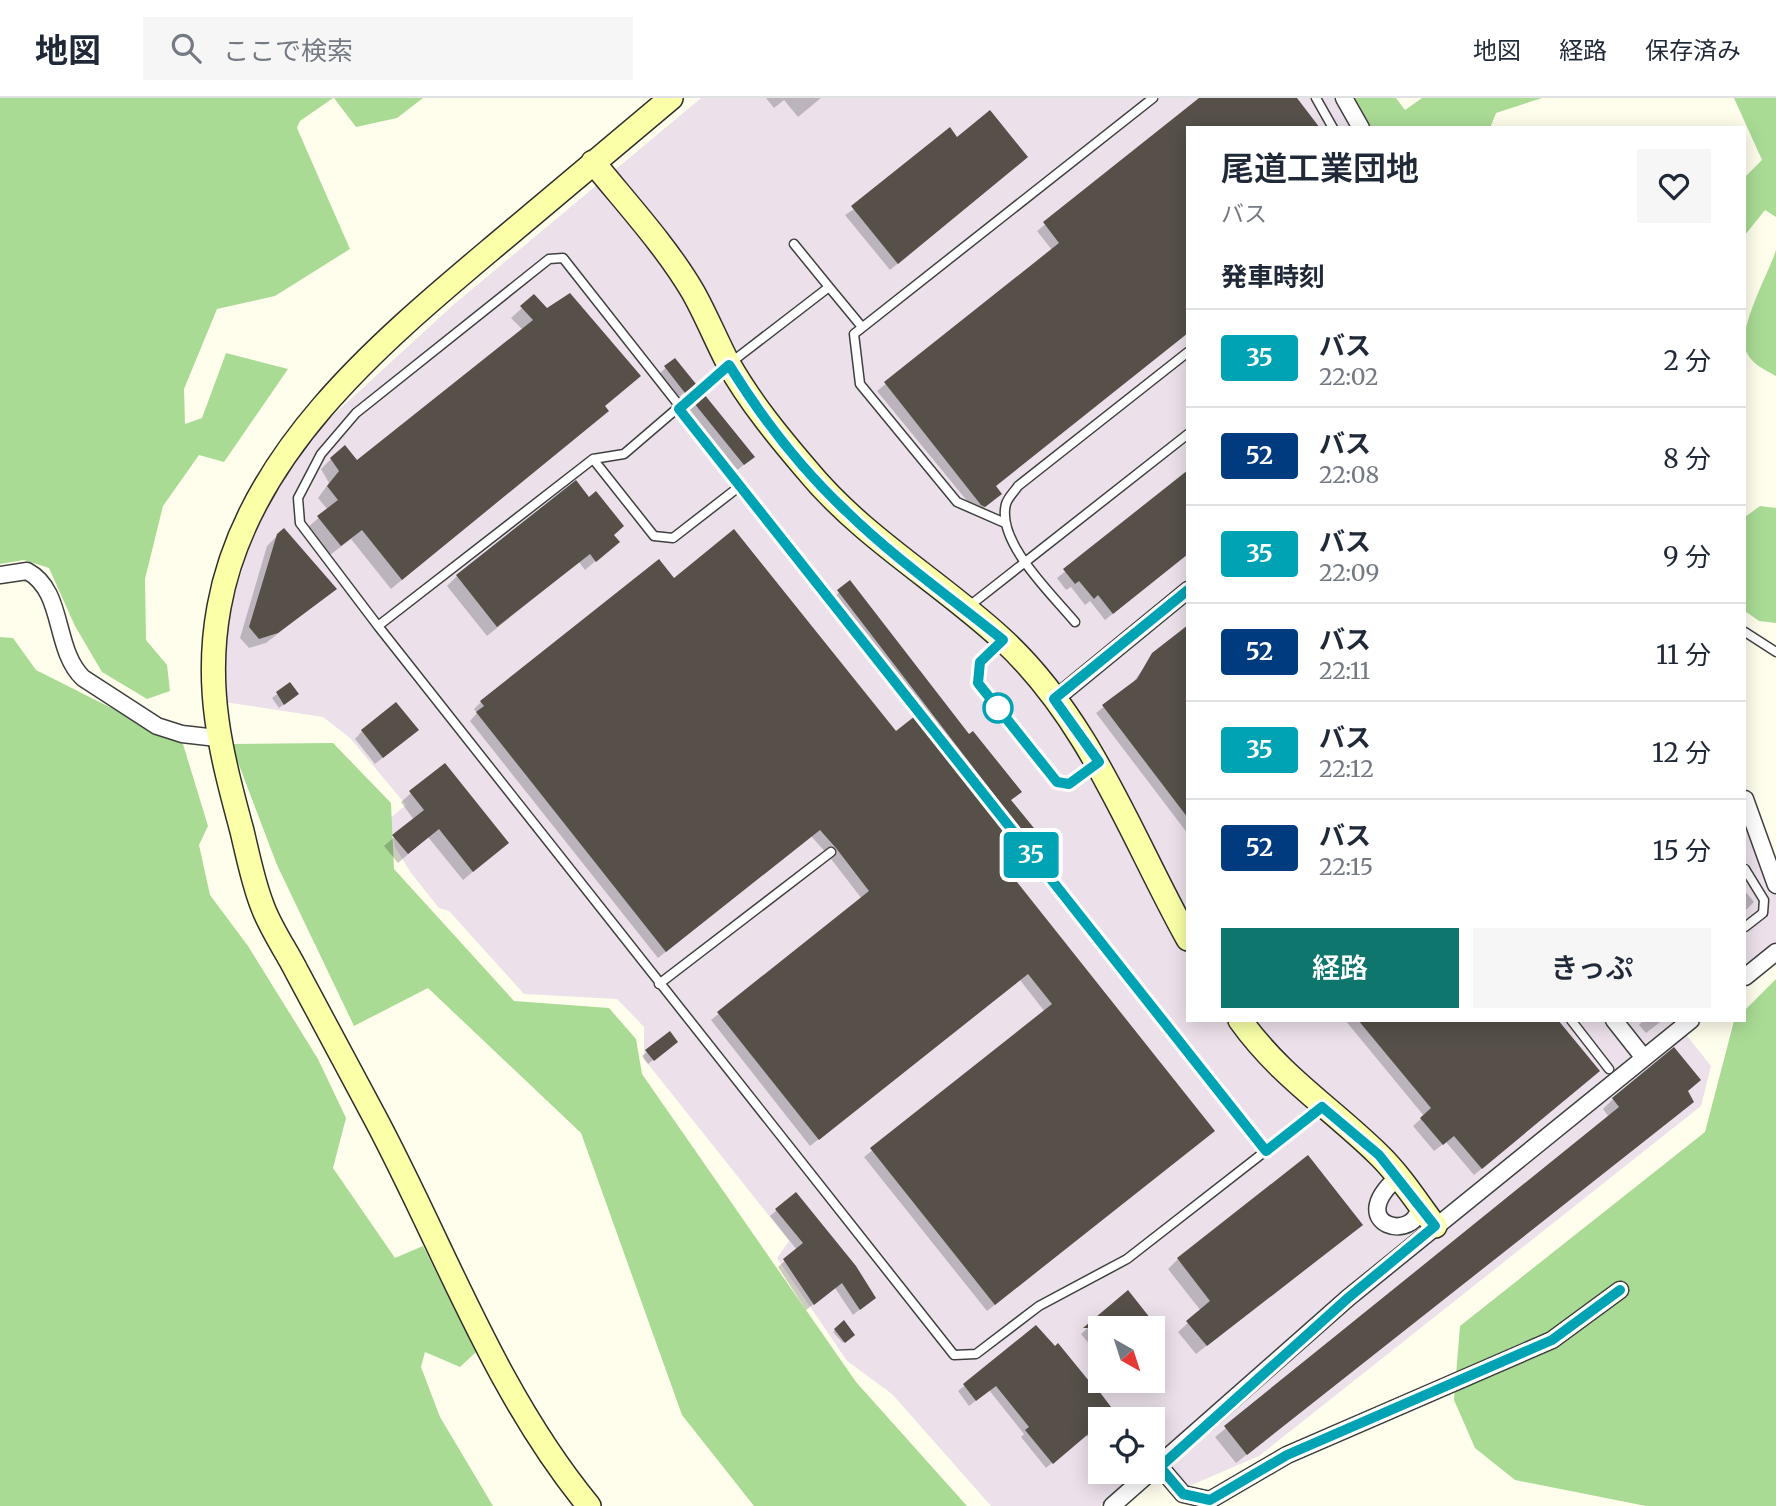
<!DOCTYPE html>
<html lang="ja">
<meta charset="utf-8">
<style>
body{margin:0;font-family:Merriweather,"Noto Sans JP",serif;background:#f6f6f7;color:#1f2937;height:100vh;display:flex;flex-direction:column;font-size:26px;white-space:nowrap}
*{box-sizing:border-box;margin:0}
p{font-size:23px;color:#747a83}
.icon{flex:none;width:38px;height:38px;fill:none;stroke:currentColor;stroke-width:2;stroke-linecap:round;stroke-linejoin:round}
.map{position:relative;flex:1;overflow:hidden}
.panel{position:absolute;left:1186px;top:28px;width:560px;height:896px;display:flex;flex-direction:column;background:#fff;border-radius:0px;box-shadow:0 4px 18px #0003}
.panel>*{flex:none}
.badge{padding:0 14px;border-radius:5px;font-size:24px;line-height:46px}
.needle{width:46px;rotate:141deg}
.fabs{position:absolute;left:1088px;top:1218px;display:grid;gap:14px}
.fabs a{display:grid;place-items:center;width:77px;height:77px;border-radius:0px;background:#fff;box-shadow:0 4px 18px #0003;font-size:35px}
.map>.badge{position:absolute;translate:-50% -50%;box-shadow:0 0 0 4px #fff}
h2{padding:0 35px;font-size:26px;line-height:63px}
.round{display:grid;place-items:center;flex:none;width:74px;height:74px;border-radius:0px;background:#f6f6f7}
.headline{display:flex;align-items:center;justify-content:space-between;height:119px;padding:0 35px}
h1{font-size:33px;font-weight:600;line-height:52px}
.cta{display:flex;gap:14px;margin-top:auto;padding:14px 35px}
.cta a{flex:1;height:80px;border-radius:0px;background:#0f766e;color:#fff;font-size:28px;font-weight:600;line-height:80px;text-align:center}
.cta a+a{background:#f6f6f7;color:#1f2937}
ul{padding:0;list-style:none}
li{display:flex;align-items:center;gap:21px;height:98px;padding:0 35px;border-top:2px solid #e0e1e3}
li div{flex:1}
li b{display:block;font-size:26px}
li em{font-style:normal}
li .badge{min-width:77px;font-weight:700;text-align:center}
header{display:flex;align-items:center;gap:42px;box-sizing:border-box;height:98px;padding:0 35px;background:#fff;border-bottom:2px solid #e0e1e3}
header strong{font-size:33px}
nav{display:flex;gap:38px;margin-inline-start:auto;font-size:24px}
.search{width:490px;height:63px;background:#f6f6f7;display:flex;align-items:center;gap:18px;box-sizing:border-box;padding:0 24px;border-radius:0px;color:#747a83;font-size:26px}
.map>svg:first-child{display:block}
.industrial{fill:#ece1eb;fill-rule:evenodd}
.forest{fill:#a9db95}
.shadow{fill:#0003}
.building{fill:#565049}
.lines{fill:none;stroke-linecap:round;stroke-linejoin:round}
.lane-casing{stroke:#404040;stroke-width:11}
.street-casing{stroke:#404040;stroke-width:19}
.secondary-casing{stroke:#2f2f2f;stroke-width:26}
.lane{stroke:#fff;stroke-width:8}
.street{stroke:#fff;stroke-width:16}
.secondary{stroke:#faffa8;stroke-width:23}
.line-casing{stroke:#fff;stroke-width:16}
.line{stroke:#00a3b4;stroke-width:10}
.stop-dot{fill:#fff;stroke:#00a3b4;stroke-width:3.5}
</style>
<header>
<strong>地図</strong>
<div class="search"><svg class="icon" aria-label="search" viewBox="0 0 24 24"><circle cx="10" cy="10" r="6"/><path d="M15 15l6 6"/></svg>ここで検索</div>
<nav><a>地図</a><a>経路</a><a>保存済み</a></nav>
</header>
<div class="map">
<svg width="1776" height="1408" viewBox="0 0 1776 1408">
<rect width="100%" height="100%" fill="#fffeed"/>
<path class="industrial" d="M701,0H1349L1365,30H1188V922H1699L1684,934L1711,968L1701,1008L1259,1358L1187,1389L1153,1371V1321H1101V1374H1142L1116,1396L1100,1408H991L892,1296L847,1263L777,1160L789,1143L644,961V929L617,901L524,896L449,813L439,810L411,775L395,749L390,720L406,707L350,640L323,619L224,604L226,543L233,502L251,443L263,413L282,380L318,331L452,208ZM1101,1230H1153V1283H1101Z
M1745,692L1776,771V861L1745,888Z"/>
<path class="forest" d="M0,0H333L300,23L297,30L350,151L275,198L217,211L184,291L185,326L202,320L226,255L288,271L224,364L199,357L163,408L145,481L146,542L167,567L170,593L147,601L102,574L75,528L49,470L24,462L0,466Z
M334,0H423L397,20L356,29Z
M1354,0H1396L1405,12L1422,0H1542L1496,15L1490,30H1371Z
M1734,0H1776V119L1765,112L1745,137V79L1762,62Z
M1776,152V278C1764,271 1753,267 1747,255C1735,234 1769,175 1776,152Z
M1760,408L1776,410V525L1759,523L1745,513V419Z
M0,539L13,540L36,572L183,646L208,728L199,747L210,797L248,848L318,961L346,1020L333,1070L395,1160L423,1148L476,1254L460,1269L425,1254L421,1269L440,1319L493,1408H0Z
M333,645L391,705L394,771L514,903L609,910L636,941L642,976L856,1284L967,1408H754L682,1317L581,1035L428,890L354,928L277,767L231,646Z
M1776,881V1408H1646L1515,1382L1475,1350L1454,1302L1460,1228L1705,1034L1734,923L1745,922V912Z"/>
<path class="shadow" d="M766,0H821L798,19L784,2L774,10Z
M1202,0H1295L1188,30V234L994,388L993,403L977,415L877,293L1052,152L1037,133Z
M957,42L1019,66L890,172L845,117Z
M534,199L547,213L639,278L603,309L596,323L391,491L351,441L330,457L308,429L328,412L318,400L329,385L321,371L331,361L357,365L523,232L511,220Z
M674,262L686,293L677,301L658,277Z
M704,298L745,366L736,373L687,314Z
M1188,374V456L1105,522L1090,503L1085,507L1071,489L1066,492L1057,480Z
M278,437L335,491L266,545L249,550L240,540L267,448Z
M612,438L618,444L585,472L579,464L487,538L447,488L457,478Z
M674,482L896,635L939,651L942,649L829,503L850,485L1035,735L1000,765L1205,1040L987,1213L864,1059L1045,914L1020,882L810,1048L711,922L862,801L828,757L811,738L658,860L470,623L477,615L474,611L481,604Z
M1188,530V736L1096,615L1132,586L1153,557Z
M290,586L292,600L279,610L272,600Z
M417,632L375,666L355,641L362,633Z
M411,695L507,745L463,782L428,739L398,765L384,748L414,722L401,704Z
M1745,793L1754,804L1745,813Z
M1345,922H1556L1591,980L1474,1077L1446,1044L1434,1053L1413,1028L1424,1018Z
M1644,922H1663L1646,935L1639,927Z
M670,936L671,948L648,966L642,958Z
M1686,994L1681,1014L1236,1365L1215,1339L1609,1019L1603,1011L1613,1001Z
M777,1112L874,1200L853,1217L835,1190L806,1212L778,1169L797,1152L770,1118Z
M1361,1127L1196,1256L1178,1234L1201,1213L1168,1171L1178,1161Z
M1128,1195L1158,1232L1153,1237V1230H1101V1260L1081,1236Z
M844,1225L853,1236L843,1245L833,1234Z
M1036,1230L1115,1317L1111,1321H1101V1329L1088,1339L1086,1337L1046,1370L1021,1339L1024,1336L989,1292L969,1308L958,1293Z"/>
<path class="building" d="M1199,0H1297L1320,30H1188V235L996,388L1002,396L985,409L981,407L884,284L1059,145L1043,124Z
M990,12L1028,59L898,166L851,108L950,29L957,39Z
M570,195L641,278L605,308L609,313L402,482L362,432L341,448L317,418L338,402L327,388L339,373L330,360L345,347L357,362L533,222L520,208L534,196L547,210Z
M675,260L696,286L685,295L664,268Z
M704,296L755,359L744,367L694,305Z
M1188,372V456L1113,516L1098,497L1094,501L1079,483L1075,486L1063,471Z
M576,382L589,399L596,393L624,428L614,437L620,444L596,464L590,456L497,529L456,477Z
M284,430L337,491L278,535L259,541L249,529L277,436Z
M734,431L896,633L915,618L1019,750L1001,764L1215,1033L995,1207L870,1050L1052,906L1028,876L819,1042L717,914L869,793L836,750L820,732L666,854L476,614L484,608L480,603L659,461L674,480Z
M850,482L969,636L973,633L1022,694L1011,702L1038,735L1029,742L837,492Z
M1188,527V720L1102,607L1137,581L1152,555Z
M290,584L299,596L284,607L276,594Z
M396,604L419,632L383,660L361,632Z
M445,665L509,745L473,774L439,731L408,756L392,737L424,712L409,693Z
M1358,922H1558L1600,973L1482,1071L1454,1038L1443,1047L1420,1020L1431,1010Z
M670,933L678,944L654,963L645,952Z
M1674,949L1701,982L1688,993L1694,1004L1247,1357L1224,1328L1619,1009L1612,1000Z
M1308,1057L1363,1127L1207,1248L1186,1223L1210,1203L1177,1160Z
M796,1094L856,1168L876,1200L860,1212L842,1185L814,1207L783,1161L803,1145L775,1111Z
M1128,1192L1158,1230H1083Z
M844,1222L855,1237L845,1245L834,1231Z
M1036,1227L1055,1248L1058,1245L1089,1283L1090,1281L1120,1321H1101V1343L1093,1332L1053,1366L1025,1332L1029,1329L996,1288L976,1303L963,1286Z"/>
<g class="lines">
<defs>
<path id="lane" d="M1316,0L1333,30
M794,146L829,189
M862,229L829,189L729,266L624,356L593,361L378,528L954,1257L976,1256L1039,1208L1127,1161L1322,1009
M593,361L654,438L673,440L740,388
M1005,425L957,404L860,286L854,236L1153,0
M968,509L1188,336
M1075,524C1052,496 996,444 1006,406C1008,399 1015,393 1018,388L1188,254
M378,528L300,425L298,400L321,356L356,315L549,161L563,160L1266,1053
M1745,534L1776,554
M1002,543L980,564L978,585L1057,684L1069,686L1094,668
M1745,771L1764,802L1763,815L1745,829
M659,886L831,754
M1571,922L1609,971"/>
<path id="street" d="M1344,0L1361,30
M0,477L27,473C65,493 53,551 83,580L157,628L182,636L217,640
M1054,602L1188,492
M1745,701L1776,787
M1745,879L1776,854
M1614,922L1644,960
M1398,1079C1341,1129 1420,1146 1419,1106
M1160,1369L1183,1396L1210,1402L1287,1357L1552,1242L1620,1192
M1112,1408L1348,1200L1691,922"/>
<path id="secondary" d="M593,64C627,106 666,148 693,194C706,217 716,242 728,265C750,304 778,338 807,372C862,439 939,483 1002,541C1091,623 1131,739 1188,841
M1240,922C1280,978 1331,1010 1378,1056C1400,1077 1417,1104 1435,1128
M589,1408C494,1293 443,1146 373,1016C348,969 323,922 297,874C286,852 270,830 262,807C253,784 248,758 242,733C221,655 204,591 219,509C247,354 382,243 496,147C554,98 612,49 671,0"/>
</defs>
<use href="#lane" class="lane-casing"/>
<use href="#street" class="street-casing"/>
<use href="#secondary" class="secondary-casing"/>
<use href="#lane" class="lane"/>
<use href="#street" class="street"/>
<use href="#secondary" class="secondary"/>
</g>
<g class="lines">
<defs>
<path id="line" d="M1188,492L1054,601L1099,664L1069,686L1057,684L978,585L980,564L1003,542C951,500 894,460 846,413C800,370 762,320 729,267L679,311L1266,1053L1322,1009L1379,1057L1435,1128L1348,1200L1160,1369L1183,1396L1210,1402L1287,1357L1552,1242L1620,1192"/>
</defs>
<use href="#line" class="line-casing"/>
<use href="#line" class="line"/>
</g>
<circle class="stop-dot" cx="998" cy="610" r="14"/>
</svg>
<div class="fabs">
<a><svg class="needle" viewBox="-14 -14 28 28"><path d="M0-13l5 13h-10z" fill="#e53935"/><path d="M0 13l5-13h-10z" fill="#747a83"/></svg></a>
<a><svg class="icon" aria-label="locate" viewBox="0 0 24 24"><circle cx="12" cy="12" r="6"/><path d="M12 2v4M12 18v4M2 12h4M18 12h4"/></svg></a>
</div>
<b class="badge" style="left:1031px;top:757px;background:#00a3b4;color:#fff">35</b>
<section class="panel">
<div class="headline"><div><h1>尾道工業団地</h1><p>バス</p></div><a class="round"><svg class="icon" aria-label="heart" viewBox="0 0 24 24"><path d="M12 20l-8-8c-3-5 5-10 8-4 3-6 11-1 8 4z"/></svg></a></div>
<h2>発車時刻</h2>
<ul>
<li><span class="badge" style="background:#00a3b4;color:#fff">35</span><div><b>バス</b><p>22:02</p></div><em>2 分</em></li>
<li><span class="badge" style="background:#003b80;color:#fff">52</span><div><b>バス</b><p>22:08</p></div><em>8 分</em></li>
<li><span class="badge" style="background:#00a3b4;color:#fff">35</span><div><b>バス</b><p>22:09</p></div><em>9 分</em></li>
<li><span class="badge" style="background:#003b80;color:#fff">52</span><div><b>バス</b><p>22:11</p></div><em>11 分</em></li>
<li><span class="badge" style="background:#00a3b4;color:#fff">35</span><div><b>バス</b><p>22:12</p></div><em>12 分</em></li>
<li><span class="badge" style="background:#003b80;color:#fff">52</span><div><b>バス</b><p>22:15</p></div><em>15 分</em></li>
</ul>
<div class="cta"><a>経路</a><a>きっぷ</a></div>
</section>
</div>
